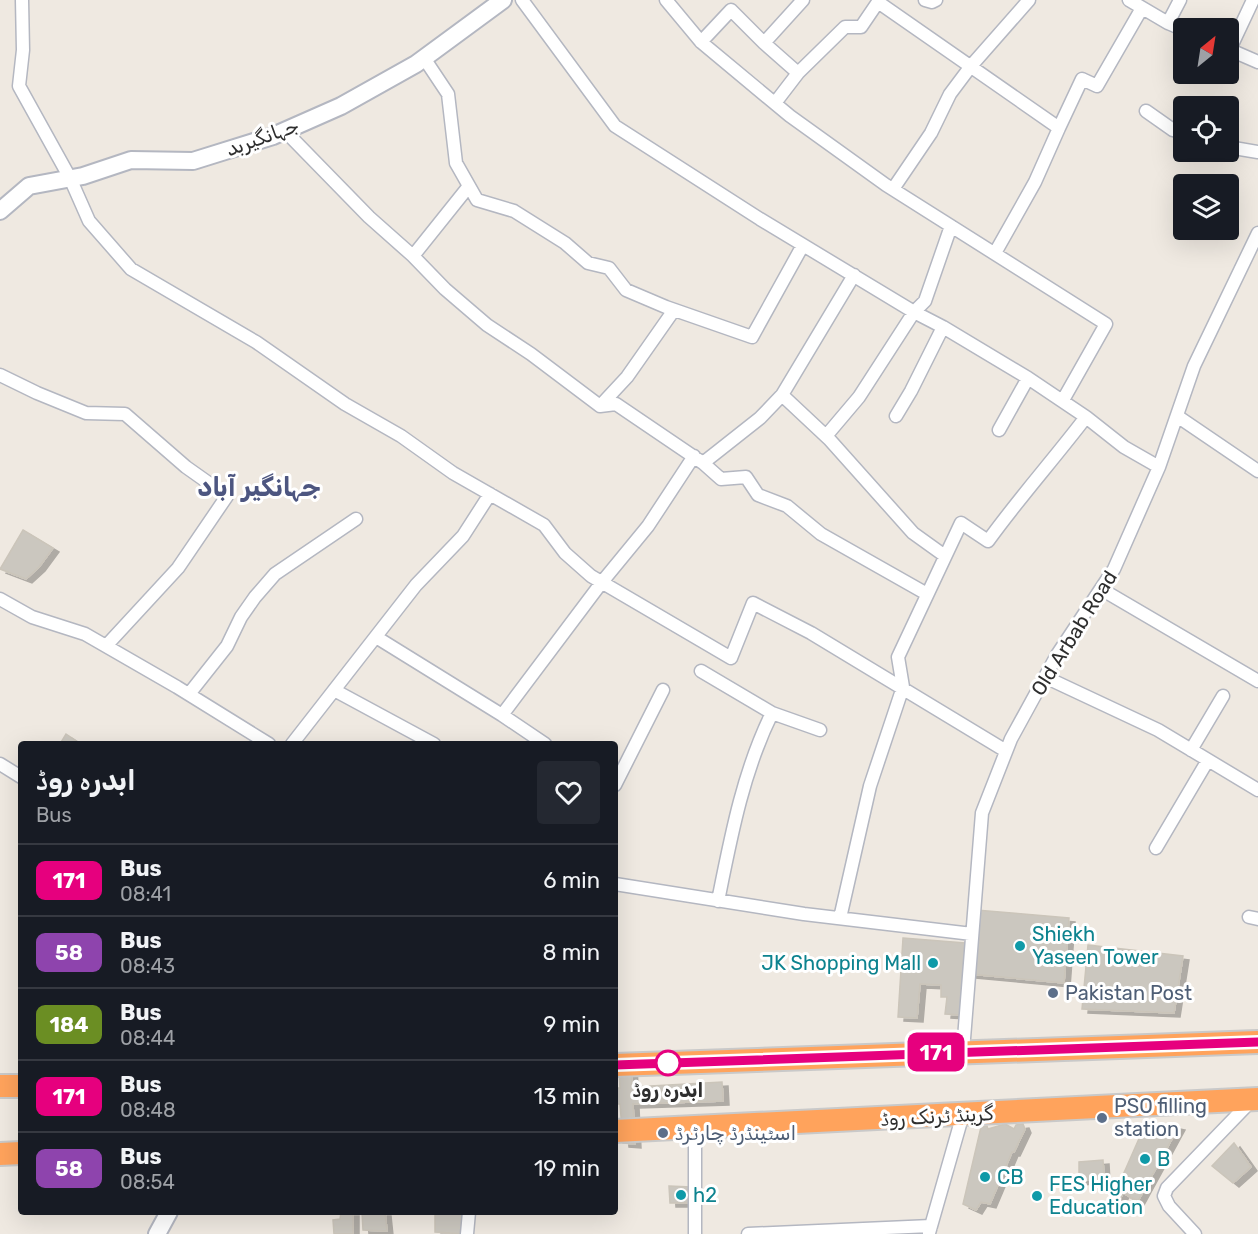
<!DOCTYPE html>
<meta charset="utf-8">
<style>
body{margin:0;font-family:Rubik,"Noto Naskh Arabic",sans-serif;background:#242831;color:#f1f3f6;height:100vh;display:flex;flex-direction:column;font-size:22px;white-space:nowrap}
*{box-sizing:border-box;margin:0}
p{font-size:20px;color:#9ea1a6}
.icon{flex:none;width:33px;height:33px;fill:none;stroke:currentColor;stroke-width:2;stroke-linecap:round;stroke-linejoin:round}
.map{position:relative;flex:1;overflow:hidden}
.drawer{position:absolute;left:18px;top:741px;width:600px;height:474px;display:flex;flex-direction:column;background:#171b24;border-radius:6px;box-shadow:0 6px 24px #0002}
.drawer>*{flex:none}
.badge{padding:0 12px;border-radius:9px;font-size:21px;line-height:39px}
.needle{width:39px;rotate:30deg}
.buttons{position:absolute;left:1173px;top:18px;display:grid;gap:12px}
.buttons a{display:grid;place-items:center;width:66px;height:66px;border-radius:6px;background:#171b24;box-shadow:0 6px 24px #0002;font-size:30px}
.map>.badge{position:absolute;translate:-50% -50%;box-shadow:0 0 0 3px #fff}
.round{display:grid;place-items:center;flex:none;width:63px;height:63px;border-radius:6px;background:#242831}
.summary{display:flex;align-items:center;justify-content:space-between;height:102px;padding:0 18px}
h1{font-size:28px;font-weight:700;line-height:45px}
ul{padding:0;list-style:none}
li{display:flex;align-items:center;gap:18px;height:72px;padding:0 18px;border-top:2px solid #363941}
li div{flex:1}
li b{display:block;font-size:22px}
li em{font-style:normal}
li .badge{min-width:66px;font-weight:700;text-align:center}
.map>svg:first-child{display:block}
.building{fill:#cbc7bf;stroke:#cbc5ba;stroke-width:1.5;filter:url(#shadow)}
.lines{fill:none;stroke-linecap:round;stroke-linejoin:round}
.street-casing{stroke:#b4b7c1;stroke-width:15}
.secondary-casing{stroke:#b4b7c1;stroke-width:20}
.highway-casing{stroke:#c9c9c9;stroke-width:26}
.street{stroke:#fff;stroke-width:12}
.secondary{stroke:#fff;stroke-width:16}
.highway{stroke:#ffa35c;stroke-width:22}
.line-casing{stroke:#fff;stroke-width:14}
.line{stroke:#e6007e;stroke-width:9}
.culture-dot{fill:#0f9aa8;stroke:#fff;stroke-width:2}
.service-dot{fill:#5c6f8a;stroke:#fff;stroke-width:2}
.stop-dot{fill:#fff;stroke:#e6007e;stroke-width:3}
.labels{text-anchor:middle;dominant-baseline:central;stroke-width:6;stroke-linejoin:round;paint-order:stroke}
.street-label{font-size:20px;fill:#2e2e2e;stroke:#fff}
.culture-label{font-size:20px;fill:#0d838f;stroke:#fff;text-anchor:start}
.service-label{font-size:20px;fill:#4e5e75;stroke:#fff;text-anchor:start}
.stop-label{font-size:20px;font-weight:bold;fill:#2e2e2e;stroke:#fff}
.district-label{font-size:26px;font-weight:bold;fill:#4d5680;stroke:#fff}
</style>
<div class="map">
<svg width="1258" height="1234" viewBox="0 0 1258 1234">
<defs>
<filter id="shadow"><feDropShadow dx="6" dy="4" stdDeviation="0" flood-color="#0004"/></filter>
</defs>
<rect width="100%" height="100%" fill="#efe9e1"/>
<path class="building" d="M23,530L53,548L39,567L26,579L0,569Z
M66,734L81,744H54H60Z
M976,910L1069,918L1064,983L970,974Z
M903,938L965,943L960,1015L945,1014L947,997H941V985L920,984L917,1018L898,1017Z
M1088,945L1183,956L1174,1013L1082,1009Z
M631,1054L632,1087L722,1082L723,1101L633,1104L635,1144L623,1143L620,1104H615V1088H620L618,1055Z
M1005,1124L1014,1129L1016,1125L1023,1124L1025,1129L1014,1152H1012L990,1204L981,1202L976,1210L963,1204L981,1127L987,1126L988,1129Z
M1169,1124L1179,1126L1138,1201L1123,1193L1119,1202L1112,1200L1145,1125Z
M1234,1143L1251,1167L1233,1183L1212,1166Z
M1103,1160L1104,1178L1079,1181V1162Z
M669,1186L691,1187L692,1203H670Z
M341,1212H353V1234H334L333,1220L340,1219Z
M362,1212H385L387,1231L363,1230Z
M435,1212H465V1234L435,1232Z"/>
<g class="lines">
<defs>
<path id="street" d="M22,0L23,50L19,86L70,178L89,221L131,269L256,342L345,404L401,436L453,473L544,525L565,553L591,576L731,658L753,603L811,633L1006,751
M522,0L615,126L760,219L914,312L943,327L1028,378L1086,417L1124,447L1159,467
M666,0L701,42L790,116L886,185L1106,324L1063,400
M925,0L932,2L936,0
M1129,0L1168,23L1184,30
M1168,23L1180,0
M701,42L731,10L764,43L798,73L775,103
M764,43L803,0
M1228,49L1258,62
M1230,49L1253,0
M424,58L448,94L456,163L477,200L514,211L565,243L588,263L609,268L626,290L666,307L752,337L803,245
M798,73L845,27H861L878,2L1059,128L1082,79L1097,86L1142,8
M1146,111L1173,130L1184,133
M285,131L369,217L413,256L445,289L487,325L531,354L600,406L616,404L703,463L760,418L782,395L854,275
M1228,147L1258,152
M893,189L931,133L950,94L971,66L1029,0
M995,253L1035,182L1059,128
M413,256L469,186
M0,375L37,393L86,413L125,414L186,467L227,496L178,568L106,646
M782,395L829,439L913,533L945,556
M600,406L627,377L674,310
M896,416L911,391L943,327
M1177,416L1258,471
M999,430L1028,378
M826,436L859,397L914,312L925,301L951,226
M703,463L721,479L746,477L758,495L787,506L821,534L927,594
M1101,589L1258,681
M0,599L32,617L85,634L177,687L269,744
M376,637L502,715L545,744
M701,671L772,713L820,730
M1045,677L1158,730L1258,790
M334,690L434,744
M189,694L227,646L241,617L255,597L275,574L356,519
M502,715L602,582L648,526L694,456
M292,744L416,585L463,536L490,494
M1191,750L1223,696
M0,764L21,777
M615,785L663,690
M1156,848L1208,760
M615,884L804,914L972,934
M718,901C731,836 743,772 772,713
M1249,917L1258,919
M840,918L870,786L903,687L898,657L961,523L988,541C1019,498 1054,459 1086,417
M963,1051L982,813L1011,739L1057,655L1114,569L1159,467L1194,366L1258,233
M929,1233L963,1114
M467,1234L469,1212
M695,1234V1128
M748,1234L931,1226
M1195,1234L1169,1206L1164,1196L1167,1188L1251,1101"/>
<path id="secondary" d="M0,211L29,186L83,176L131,160L193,161L273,136L341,106L416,64L503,0
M157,1234L169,1212"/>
<path id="highway" d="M615,1065L1258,1042
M0,1086H21
M615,1131L1258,1099
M0,1154L21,1153"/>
</defs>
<use href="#street" class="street-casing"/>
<use href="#secondary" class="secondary-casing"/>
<use href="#highway" class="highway-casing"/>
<use href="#street" class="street"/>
<use href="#secondary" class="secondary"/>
<use href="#highway" class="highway"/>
</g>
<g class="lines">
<defs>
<path id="line" d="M615,1065L1258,1042"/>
</defs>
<use href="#line" class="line-casing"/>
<use href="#line" class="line"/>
</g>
<g class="culture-dot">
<circle cx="1020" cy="946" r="6"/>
<circle cx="933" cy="963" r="6"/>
<circle cx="1145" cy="1159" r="6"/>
<circle cx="985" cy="1177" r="6"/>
<circle cx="681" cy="1195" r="6"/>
<circle cx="1037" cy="1196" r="6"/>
</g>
<g class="service-dot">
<circle cx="1053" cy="993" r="6"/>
<circle cx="1102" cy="1118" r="6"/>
<circle cx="663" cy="1133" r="6"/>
</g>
<circle class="stop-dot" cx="668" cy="1063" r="12"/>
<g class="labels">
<g class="street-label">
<text transform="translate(262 137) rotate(-20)">جہانگیربد</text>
<text transform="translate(1074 633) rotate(-58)">Old Arbab Road</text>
<text transform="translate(937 1116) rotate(-3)">گرینڈ ٹرنک روڈ</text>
</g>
<g class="culture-label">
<text x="1032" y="934">Shiekh<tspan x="1032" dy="23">Yaseen Tower</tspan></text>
<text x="921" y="963" text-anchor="end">JK Shopping Mall</text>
<text x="1157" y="1159">B</text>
<text x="997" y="1177">CB</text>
<text x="1049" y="1184">FES Higher<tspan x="1049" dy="23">Education</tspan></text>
<text x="693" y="1195">h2</text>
</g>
<g class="service-label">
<text x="1065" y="993">Pakistan Post</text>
<text x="1114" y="1106">PSO filling<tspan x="1114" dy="23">station</tspan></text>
<text x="675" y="1133">اسٹینڈرڈ چارٹرڈ</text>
</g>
<g class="stop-label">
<text x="668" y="1090">ابدرہ روڈ</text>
</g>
<g class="district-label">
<text x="259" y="487">جہانگیر آباد</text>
</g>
</g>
</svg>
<div class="buttons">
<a><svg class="needle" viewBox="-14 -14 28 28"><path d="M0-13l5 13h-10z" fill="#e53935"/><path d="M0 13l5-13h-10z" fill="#9ea1a6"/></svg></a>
<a><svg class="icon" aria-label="locate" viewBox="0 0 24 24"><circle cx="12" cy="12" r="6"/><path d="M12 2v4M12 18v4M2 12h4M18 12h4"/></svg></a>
<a><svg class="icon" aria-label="layers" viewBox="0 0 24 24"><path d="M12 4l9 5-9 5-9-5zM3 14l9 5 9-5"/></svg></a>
</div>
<b class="badge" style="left:936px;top:1052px;background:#e6007e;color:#fff">171</b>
<section class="drawer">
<div class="summary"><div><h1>ابدرہ روڈ</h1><p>Bus</p></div><a class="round"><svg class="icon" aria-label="heart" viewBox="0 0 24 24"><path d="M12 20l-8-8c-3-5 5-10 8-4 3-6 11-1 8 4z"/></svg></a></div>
<ul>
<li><span class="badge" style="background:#e6007e;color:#fff">171</span><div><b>Bus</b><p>08:41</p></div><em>6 min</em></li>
<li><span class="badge" style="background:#8e44ad;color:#fff">58</span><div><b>Bus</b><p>08:43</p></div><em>8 min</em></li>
<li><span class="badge" style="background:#6b8e23;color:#fff">184</span><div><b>Bus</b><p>08:44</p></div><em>9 min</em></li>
<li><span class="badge" style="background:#e6007e;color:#fff">171</span><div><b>Bus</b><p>08:48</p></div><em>13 min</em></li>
<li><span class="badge" style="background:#8e44ad;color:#fff">58</span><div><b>Bus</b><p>08:54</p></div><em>19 min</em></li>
</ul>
</section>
</div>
